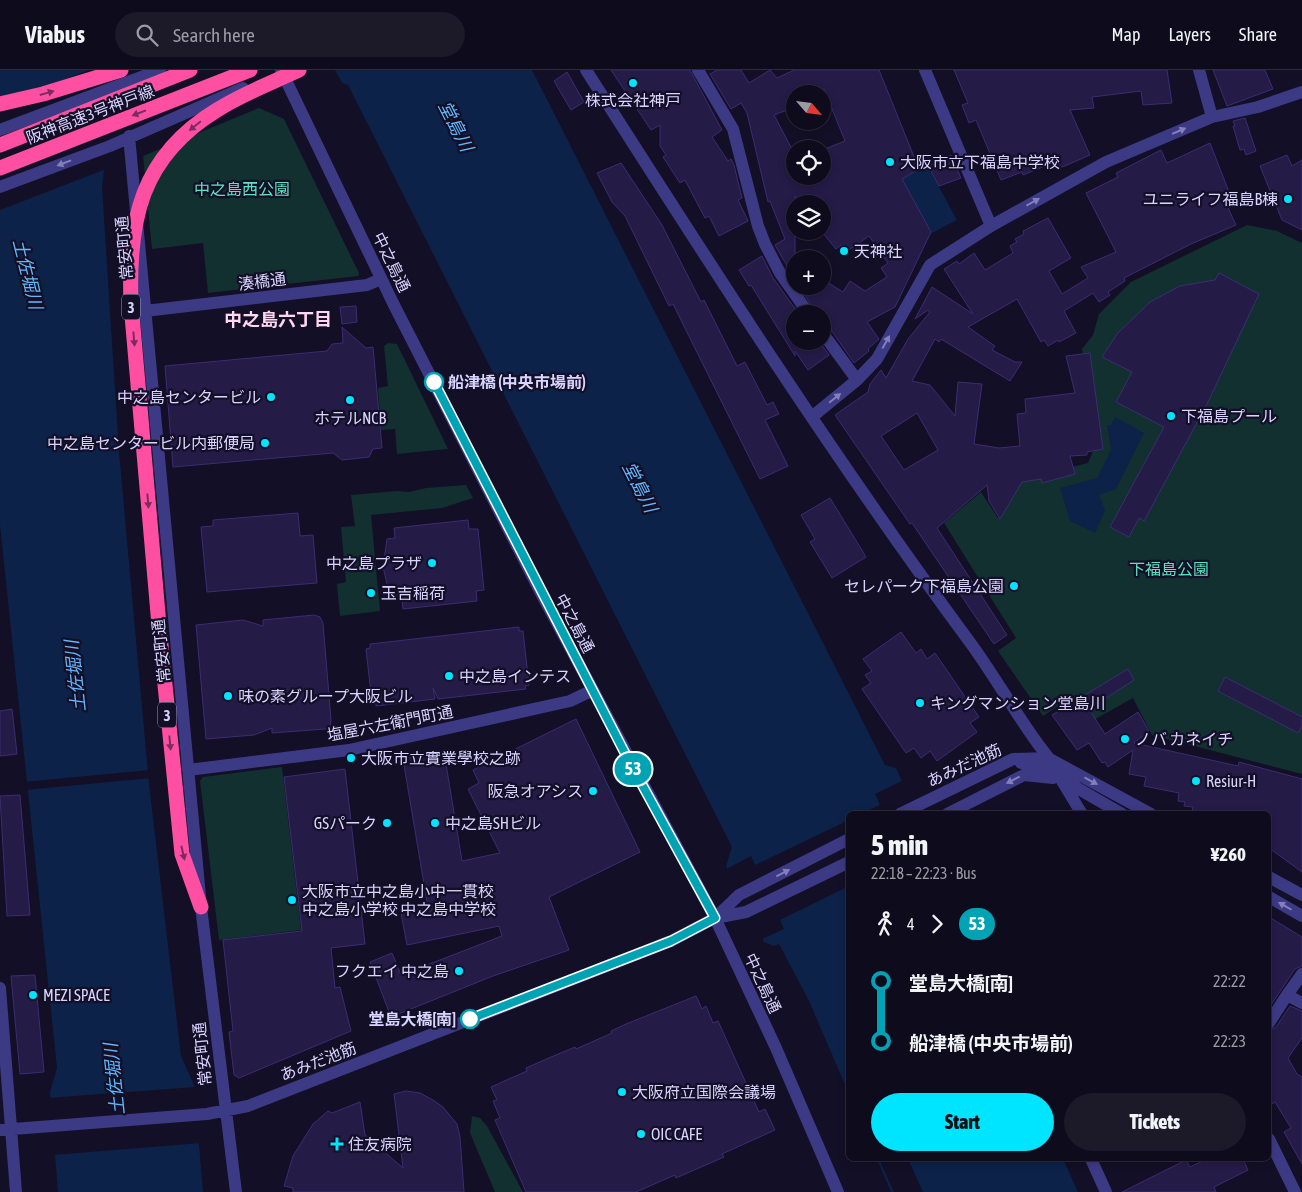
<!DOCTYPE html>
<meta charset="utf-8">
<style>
body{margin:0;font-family:"Asap Condensed","Noto Sans JP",sans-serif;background:#1c1929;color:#f1f3f6;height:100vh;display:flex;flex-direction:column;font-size:19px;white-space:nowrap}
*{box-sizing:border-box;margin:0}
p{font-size:16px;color:#9b9ba3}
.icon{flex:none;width:28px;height:28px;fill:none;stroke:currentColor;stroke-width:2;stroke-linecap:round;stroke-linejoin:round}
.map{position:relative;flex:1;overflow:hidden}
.side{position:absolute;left:846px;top:741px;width:425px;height:350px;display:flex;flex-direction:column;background:#0e0b1c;border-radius:8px;box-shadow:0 2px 8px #0003,0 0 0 1px #2e2b3b}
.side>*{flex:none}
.badge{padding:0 10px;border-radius:16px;font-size:18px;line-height:32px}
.needle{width:32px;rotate:118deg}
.controls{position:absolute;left:786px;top:15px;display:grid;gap:10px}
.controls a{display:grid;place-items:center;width:45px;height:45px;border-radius:50%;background:#0e0b1c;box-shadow:0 2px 8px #0003,0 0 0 1px #2e2b3b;font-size:25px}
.map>.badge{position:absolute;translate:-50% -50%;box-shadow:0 0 0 2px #fff}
.legs{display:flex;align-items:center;gap:8px;height:55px;padding:0 25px;font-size:16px}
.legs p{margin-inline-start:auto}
.summary{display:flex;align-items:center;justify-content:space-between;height:85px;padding:0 25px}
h1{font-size:28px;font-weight:800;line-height:38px}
.action{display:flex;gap:10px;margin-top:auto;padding:10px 25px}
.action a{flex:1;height:58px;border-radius:30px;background:#00e5ff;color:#111;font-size:20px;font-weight:800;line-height:58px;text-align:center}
.action a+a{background:#1c1929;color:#f1f3f6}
ul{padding:0 25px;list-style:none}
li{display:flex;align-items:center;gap:18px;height:60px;font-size:19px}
li i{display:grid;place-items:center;width:8px;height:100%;margin:0 6px;background:currentColor}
li i::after{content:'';width:12px;height:12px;margin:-6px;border:4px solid;border-radius:50%;background:#0e0b1c}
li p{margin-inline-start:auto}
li:first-child i{background:linear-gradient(#0000 50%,currentColor 0)}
li:last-child i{background:linear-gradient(currentColor 50%,#0000 0)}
header{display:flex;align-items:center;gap:30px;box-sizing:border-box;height:70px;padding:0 25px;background:#0e0b1c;border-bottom:1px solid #2e2b3b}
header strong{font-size:24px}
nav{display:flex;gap:28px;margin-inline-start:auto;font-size:18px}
.search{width:350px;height:45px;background:#1c1929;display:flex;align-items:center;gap:12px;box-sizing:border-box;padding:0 18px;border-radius:28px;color:#9b9ba3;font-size:19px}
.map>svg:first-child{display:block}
.green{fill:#12302f}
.water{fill:#0c2248}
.pier{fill:#130f26}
.building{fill:#241b47;stroke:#3b2d73;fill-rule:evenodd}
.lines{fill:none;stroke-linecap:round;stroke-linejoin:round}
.minor{stroke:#3d3a85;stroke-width:12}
.highway{stroke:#ff4fa3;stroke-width:15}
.highway-bridge{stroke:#ff4fa3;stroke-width:15}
.oneway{fill:#7d2c5e}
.oneway2{fill:#837fbc}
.line-1-casing{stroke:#fff;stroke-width:11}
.line-1{stroke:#00a3b4;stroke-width:8}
.poi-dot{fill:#00e5ff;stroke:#130f26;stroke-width:2}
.stop-1-dot{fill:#fff;stroke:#00a3b4;stroke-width:2.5}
.labels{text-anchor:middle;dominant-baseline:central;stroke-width:4.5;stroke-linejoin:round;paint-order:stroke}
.shield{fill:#130f26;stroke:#9e99be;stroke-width:1}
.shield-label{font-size:15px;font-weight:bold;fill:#d9d4ff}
.poi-label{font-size:16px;fill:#d9d4ff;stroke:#130f26;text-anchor:start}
.street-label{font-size:16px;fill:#d9d4ff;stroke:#130f26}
.park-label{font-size:16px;fill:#5fe0c0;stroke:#130f26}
.stop-label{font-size:16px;font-weight:bold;fill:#d9d4ff;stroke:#130f26;text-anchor:start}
.water-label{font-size:18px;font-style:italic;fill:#62b6ff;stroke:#130f26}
.neighbourhood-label{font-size:18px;font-weight:bold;fill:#ffd6f0;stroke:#130f26}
</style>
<header>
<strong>Viabus</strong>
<div class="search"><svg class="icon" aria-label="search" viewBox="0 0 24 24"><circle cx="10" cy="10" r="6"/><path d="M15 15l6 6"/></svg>Search here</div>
<nav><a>Map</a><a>Layers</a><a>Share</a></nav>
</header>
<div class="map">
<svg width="1302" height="1122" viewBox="0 0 1302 1122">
<rect width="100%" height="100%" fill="#130f26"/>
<path class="green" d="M259,38L284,49L359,203L358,206L208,223L203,173L152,179L143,86Z
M1247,155L1277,161L1302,173V704L1152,665L1133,628L1090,652L1070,628L1043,646L998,581L1016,568L944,453L981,422L998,448L1022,409L1088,393L1096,374L1082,279L1093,265L1099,244L1131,212Z
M388,273L397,274L448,379L397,384L395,359L381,360L378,318L388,316L384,276Z
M466,415L473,428L442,438L371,445L380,541L340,546L337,514L346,512L341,457L355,456L351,425L397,421L409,422L426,418Z
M282,697L301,860L219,870L200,711L203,707Z
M472,1046L480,1048L487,1056L523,1122H495L470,1063Z"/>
<path class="water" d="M0,0H91L104,101L102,117L119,382L149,714L181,986L194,1015L203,1122H58L50,1022L57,998L0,455Z
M335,0H532L885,695L896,698L917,744H849V1024L809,931L779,874L774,876L764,872L726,796L732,777L348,15L342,13Z
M927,95L957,150L932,163L902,109Z
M1115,347L1144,363L1116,419L1099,425L1105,440L1095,463L1070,451L1060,418L1097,408L1111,380L1107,355H1111Z
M877,1089H1063L1078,1122H891Z"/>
<path class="pier" d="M89,0H94L106,99L0,140V34Z
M150,700L151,708L25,720L24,712Z
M902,711L917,744H861L880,735L875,724Z
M849,750V816L780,850L784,859L760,870L725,800L751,786L755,795Z
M196,1017L201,1073L52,1085L48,1028Z
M879,1089H908L923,1122H894Z"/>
<path class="building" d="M611,0H690L722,60L712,67L728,91L731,89L734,95L742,128L738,130L748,151L719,166L709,146L705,148L685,110L680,113L663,87L666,85L660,76V55L651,60Z
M717,0H741L749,13L770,0L777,8L794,0H879L919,99L902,109L931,162L895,237L867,252L879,269L868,279L869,281L854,293L829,257L822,253V244H817L799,216H822V209L843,222L850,211L865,221L887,207L881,198L888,193L869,166L846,182L841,175L836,179L822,162V134H801L795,126V210L775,175L785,169L770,131L768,132L747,43L741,33L731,39L710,4ZM824,19L845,71L822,80V106H795V85L774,45L795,37V24H811Z
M954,0H1167L1172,33L1143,35L1141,21L1092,27L1094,38L1070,40L1090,85L1060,98L1057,91L1023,105L1022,102L1001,110L976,50L969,53L962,35L968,33Z
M1213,0H1265L1273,19L1227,36Z
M567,2L584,32L571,40L554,11Z
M1245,48L1256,81L1246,85L1244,79L1240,80L1233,56H1235L1233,51Z
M1210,73L1234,135L1228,138L1236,155L1191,174L1124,208L1125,211L1108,222L1110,225L1099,232L1093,223L1064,241L1076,263L1059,272L1058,270L1048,276L1044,270L1041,272L1017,229L968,257L995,276L992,280L1015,292H1022L1010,311L941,269L939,272L935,269L912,311L930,315L955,346L958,312L982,314L974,374L999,378L1020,376L1017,344L1026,343L1025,329L1075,323L1066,286L1090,283L1103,379L1087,382V385L1070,386L1075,404L1042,413L1041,409L1022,412L1000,449L989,431L987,415L937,458L1007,565L994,574L912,453L910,454L835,345L868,322L870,314L881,300L886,308L908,269L930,242L928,240L915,249L932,217L973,244L944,199L957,191L959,194L974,183L985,200L1013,183L1010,176L1017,172L1015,169L1024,164L1023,161L1048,148L1071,188L1049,201L1062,224L1088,208L1081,197L1116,182L1086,123L1118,107L1116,103L1161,80L1167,93ZM917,343L938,380L904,400L881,366Z
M951,85L961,108L939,116L928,96Z
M1287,85L1292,96L1302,90V160L1282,150L1260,96Z
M621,93L662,155L701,232L704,230L737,296L745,292L767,335L773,332L779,344L765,350L788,396L760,409L673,234L669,236L625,146L612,132L597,103Z
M762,186L773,208L799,244H795V271H819L829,285L808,300L795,281V286L751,215L749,216L739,200Z
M1219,203L1259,224L1207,334L1144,451L1139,448L1129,467L1110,457L1164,357L1116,332L1132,302L1102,287L1117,264L1150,232L1180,216L1215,210Z
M356,236L357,252L342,254L340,237Z
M342,257L366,278L373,277L382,378L373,379L369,387L342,390L333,383L173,397L165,296L327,281L332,274L343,273Z
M830,428L866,487L832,508L810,472L815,469L801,445Z
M298,443L300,466L313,465L317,513L207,522L201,457L213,456V450Z
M468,450L469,459H478L484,520L476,521L477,531L403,539L402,530H396L388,518L383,497L387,469L395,468L394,458Z
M314,545L320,547L323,553L331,650L330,656L325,659L272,663V658L254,665L206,669L196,555L243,550L263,556V550Z
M519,557V561H523L529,615L525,616L526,619L438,629L433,618L435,629L376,636V633H372L366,579L370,578V574Z
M901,562L916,583L921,579L927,589L935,583L979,647L970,653L977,662L937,691L930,681L921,688L914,678L906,683L862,619L871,613L865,605L872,601L863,589Z
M1128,599L1134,610L1089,639L1105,664L1138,642L1149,661L1134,673L1238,696L1239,692L1302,709V802L1269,778V744H1207L1192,741L1193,737L1184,736L1185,732L1178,731L1179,723L1144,716L1146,707L1129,704L1133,680L1108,697L1105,692L1102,693L1089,673L1077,680L1052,645Z
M1225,607L1302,647V656L1298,663L1218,621Z
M12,639L17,684L0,686V641Z
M576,649L640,782L549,827L569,880L493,906L391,947L370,892L392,883L401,905L502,866L499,856L407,875L400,838L427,832L403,689L444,682L462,791L500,783L468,719L479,713L473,700Z
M345,699L365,874L331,878L335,918L340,917L351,961L239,1008L234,1005L229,962L233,961L223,870L302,861L284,707Z
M20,725L30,845L7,846L0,726Z
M1269,847L1302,867V896L1295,899L1269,938Z
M35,905L44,1002L20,1004L11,906Z
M696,926L702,939L706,936L713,953L718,951L759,1042L765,1039L775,1060L722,1084L724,1087L676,1108L675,1105L636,1122H526L495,1050L500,1048L493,1031L497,1030L491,1017L527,1001L526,998L551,987L575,977L576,979L612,963L611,961L626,954Z
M1290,936L1302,941V968L1288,988L1297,1004L1302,1007V1094L1284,1062L1291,1058L1275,1032L1269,1036V961L1276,957Z
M406,1021L420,1023L433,1030L443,1037L457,1054L460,1067L464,1122H293V1118L284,1116L293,1086L313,1054L328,1041L332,1043L360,1032L365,1065L403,1098L394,1024Z
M1207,1089H1243L1248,1100L1214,1117L1216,1122H1122L1186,1090L1190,1097Z"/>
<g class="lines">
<path class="minor" d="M281,0L393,233L542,525L715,848L776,978L838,1122
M586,0C709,193 833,387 969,571C1004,618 1034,680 1077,718
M698,0L733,59L758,156L765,174L780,203L809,244
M925,0L991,156
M1199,0L1212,47
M0,60L160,0
M129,66L201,837L236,1122
M0,117L110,76L243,18
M145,241L367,215L381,209
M822,262L857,310
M813,346L857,310L877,289L930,195L991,156L1106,92L1212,47L1258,37L1302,22
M1021,693L1046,700L1122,744
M188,700L349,680L570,631L593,620
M1062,711L1082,744
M900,744L1013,689L1048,688L1151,744
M947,744L1024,705L1053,708
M1269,807L1302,825
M1269,827L1302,846
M715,848L739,825L849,769
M0,918L16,1122
M1287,925L1302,904
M1269,953L1287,925L1302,933
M0,1060L207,1044L248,1036L671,871L715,848L746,842L849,792
M1269,1069L1295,1122
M1091,1089L1106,1122"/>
<path class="highway" d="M0,34L43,24L121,0
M0,75L190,0
M0,98L250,0
M159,555L182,784L201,837"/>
<path class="highway-bridge" d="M159,555L131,234C128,151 140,87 217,40C242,24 271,13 299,0"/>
</g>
<defs><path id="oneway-solid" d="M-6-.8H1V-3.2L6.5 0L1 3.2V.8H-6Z" transform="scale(1.25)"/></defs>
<g class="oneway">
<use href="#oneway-solid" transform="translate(47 23) rotate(-16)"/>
<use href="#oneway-solid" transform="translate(139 43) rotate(159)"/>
<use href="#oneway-solid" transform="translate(195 56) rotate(141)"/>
<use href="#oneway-solid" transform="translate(134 269) rotate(85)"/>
<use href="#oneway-solid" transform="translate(148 431) rotate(85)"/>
<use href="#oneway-solid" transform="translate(170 673) rotate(85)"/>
<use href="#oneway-solid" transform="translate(183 783) rotate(77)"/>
</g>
<g class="oneway2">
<use href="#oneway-solid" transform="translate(1179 61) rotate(-23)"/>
<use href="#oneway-solid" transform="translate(64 93) rotate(159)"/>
<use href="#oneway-solid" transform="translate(1033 132) rotate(-29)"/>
<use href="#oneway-solid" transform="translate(886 272) rotate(-61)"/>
<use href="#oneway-solid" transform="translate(835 328) rotate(-39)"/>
<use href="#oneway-solid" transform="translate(1013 710) rotate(153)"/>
<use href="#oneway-solid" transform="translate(1091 711) rotate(28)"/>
<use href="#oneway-solid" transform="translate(783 803) rotate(-27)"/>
<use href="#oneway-solid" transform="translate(1285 836) rotate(-150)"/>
</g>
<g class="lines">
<defs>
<path id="line-1" d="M434,312L628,689L715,848L671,871L470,949"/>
</defs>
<use href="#line-1" class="line-1-casing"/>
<use href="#line-1" class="line-1"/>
</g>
<g class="poi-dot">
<circle cx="633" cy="13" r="5"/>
<circle cx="890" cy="92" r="5"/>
<circle cx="1288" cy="129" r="5"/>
<circle cx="844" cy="181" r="5"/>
<circle cx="271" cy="327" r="5"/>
<circle cx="350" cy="330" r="5"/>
<circle cx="1171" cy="346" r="5"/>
<circle cx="265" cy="373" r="5"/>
<circle cx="432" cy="493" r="5"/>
<circle cx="1014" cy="516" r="5"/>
<circle cx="371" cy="523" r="5"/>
<circle cx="449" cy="606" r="5"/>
<circle cx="228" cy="626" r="5"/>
<circle cx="920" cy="633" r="5"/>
<circle cx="1125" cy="669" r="5"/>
<circle cx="351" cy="688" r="5"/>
<circle cx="1196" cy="711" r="5"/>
<circle cx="593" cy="721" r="5"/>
<circle cx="387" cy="753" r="5"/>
<circle cx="435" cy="753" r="5"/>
<circle cx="292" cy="830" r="5"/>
<circle cx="459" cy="901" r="5"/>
<circle cx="33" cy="925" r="5"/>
<circle cx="622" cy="1022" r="5"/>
<circle cx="641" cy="1064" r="5"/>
<path d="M334.5 1066.5h5v5h5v5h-5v5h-5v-5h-5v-5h5z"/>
</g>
<g class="stop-1-dot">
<circle cx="434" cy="312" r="9"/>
<circle cx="470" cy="949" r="9"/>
</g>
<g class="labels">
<g class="shield">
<rect x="122" y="224.5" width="18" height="25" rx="4"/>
<rect x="158" y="632.5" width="18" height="25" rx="4"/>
</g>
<g class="shield-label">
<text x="131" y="237">3</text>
<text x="167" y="645">3</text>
</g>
<g class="poi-label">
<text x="633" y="30" text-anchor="middle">株式会社神戸</text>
<text x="900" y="92">大阪市立下福島中学校</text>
<text x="1278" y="129" text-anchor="end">ユニライフ福島B棟</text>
<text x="854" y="181">天神社</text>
<text x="261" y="327" text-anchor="end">中之島センタービル</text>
<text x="1181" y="346">下福島プール</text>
<text x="350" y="348" text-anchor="middle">ホテルNCB</text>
<text x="255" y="373" text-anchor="end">中之島センタービル内郵便局</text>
<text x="422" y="493" text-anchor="end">中之島プラザ</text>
<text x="1004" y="516" text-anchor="end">セレパーク下福島公園</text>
<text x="381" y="523">玉吉稲荷</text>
<text x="459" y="606">中之島インテス</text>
<text x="238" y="626">味の素グループ大阪ビル</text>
<text x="930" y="633">キングマンション堂島川</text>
<text x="1135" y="669">ノバ カネイチ</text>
<text x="361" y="688">大阪市立實業學校之跡</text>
<text x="1206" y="711">Resiur-H</text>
<text x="583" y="721" text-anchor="end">阪急オアシス</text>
<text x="377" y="753" text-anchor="end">GSパーク</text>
<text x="445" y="753">中之島SHビル</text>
<text x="302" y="821">大阪市立中之島小中一貫校<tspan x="302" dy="18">中之島小学校 中之島中学校</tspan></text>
<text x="449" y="901" text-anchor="end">フクエイ 中之島</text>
<text x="43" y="925">MEZI SPACE</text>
<text x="632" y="1022">大阪府立国際会議場</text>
<text x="651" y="1064">OIC CAFE</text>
<text x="348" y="1074">住友病院</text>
</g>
<g class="street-label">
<text transform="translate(90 44) rotate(-21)">阪神高速3号神戸線</text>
<text transform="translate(124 178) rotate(-95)">常安町通</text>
<text transform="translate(392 192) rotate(64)">中之島通</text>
<text transform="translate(262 211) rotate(-7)">湊橋通</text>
<text transform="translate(575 553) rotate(62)">中之島通</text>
<text transform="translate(161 581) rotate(-96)">常安町通</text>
<text transform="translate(390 653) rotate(-11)">塩屋六左衛門町通</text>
<text transform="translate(964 695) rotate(-25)">あみだ池筋</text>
<text transform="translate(763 913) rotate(65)">中之島通</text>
<text transform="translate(202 984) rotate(-96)">常安町通</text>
<text transform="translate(318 991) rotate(-21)">あみだ池筋</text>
</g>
<g class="park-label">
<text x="242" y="119">中之島西公園</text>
<text x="1169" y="499">下福島公園</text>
</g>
<g class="stop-label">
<text x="448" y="312">船津橋 (中央市場前)</text>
<text x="456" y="949" text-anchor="end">堂島大橋[南]</text>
</g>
<g class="water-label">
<text transform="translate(456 56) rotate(63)">堂島川</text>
<text transform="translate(28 204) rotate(76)">土佐堀川</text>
<text transform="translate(640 417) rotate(63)">堂島川</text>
<text transform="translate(75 606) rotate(-96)">土佐堀川</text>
<text transform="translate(114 1009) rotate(-96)">土佐堀川</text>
</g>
<g class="neighbourhood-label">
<text x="278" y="249">中之島六丁目</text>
</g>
</g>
</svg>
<div class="controls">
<a><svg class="needle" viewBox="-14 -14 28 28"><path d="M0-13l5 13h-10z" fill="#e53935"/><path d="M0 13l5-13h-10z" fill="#9b9ba3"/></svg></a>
<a><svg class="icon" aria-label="locate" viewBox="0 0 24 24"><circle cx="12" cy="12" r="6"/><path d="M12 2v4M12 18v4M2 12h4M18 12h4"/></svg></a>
<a><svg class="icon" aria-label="layers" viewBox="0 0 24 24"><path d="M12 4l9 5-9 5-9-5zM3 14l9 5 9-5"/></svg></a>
<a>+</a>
<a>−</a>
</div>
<b class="badge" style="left:633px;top:699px;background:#00a3b4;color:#fff">53</b>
<section class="side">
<div class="summary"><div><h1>5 min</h1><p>22:18 – 22:23 · Bus</p></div><b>¥260</b></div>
<div class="legs"><svg class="icon" aria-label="walk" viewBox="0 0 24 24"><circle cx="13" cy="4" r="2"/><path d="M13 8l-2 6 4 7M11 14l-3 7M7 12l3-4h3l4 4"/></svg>4<svg class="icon" aria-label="forward" viewBox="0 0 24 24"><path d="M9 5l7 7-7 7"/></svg><b class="badge" style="background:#00a3b4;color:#fff">53</b></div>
<ul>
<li><i style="color:#00a3b4"></i><b>堂島大橋[南]</b><p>22:22</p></li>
<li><i style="color:#00a3b4"></i><b>船津橋 (中央市場前)</b><p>22:23</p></li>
</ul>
<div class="action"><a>Start</a><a>Tickets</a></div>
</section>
</div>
